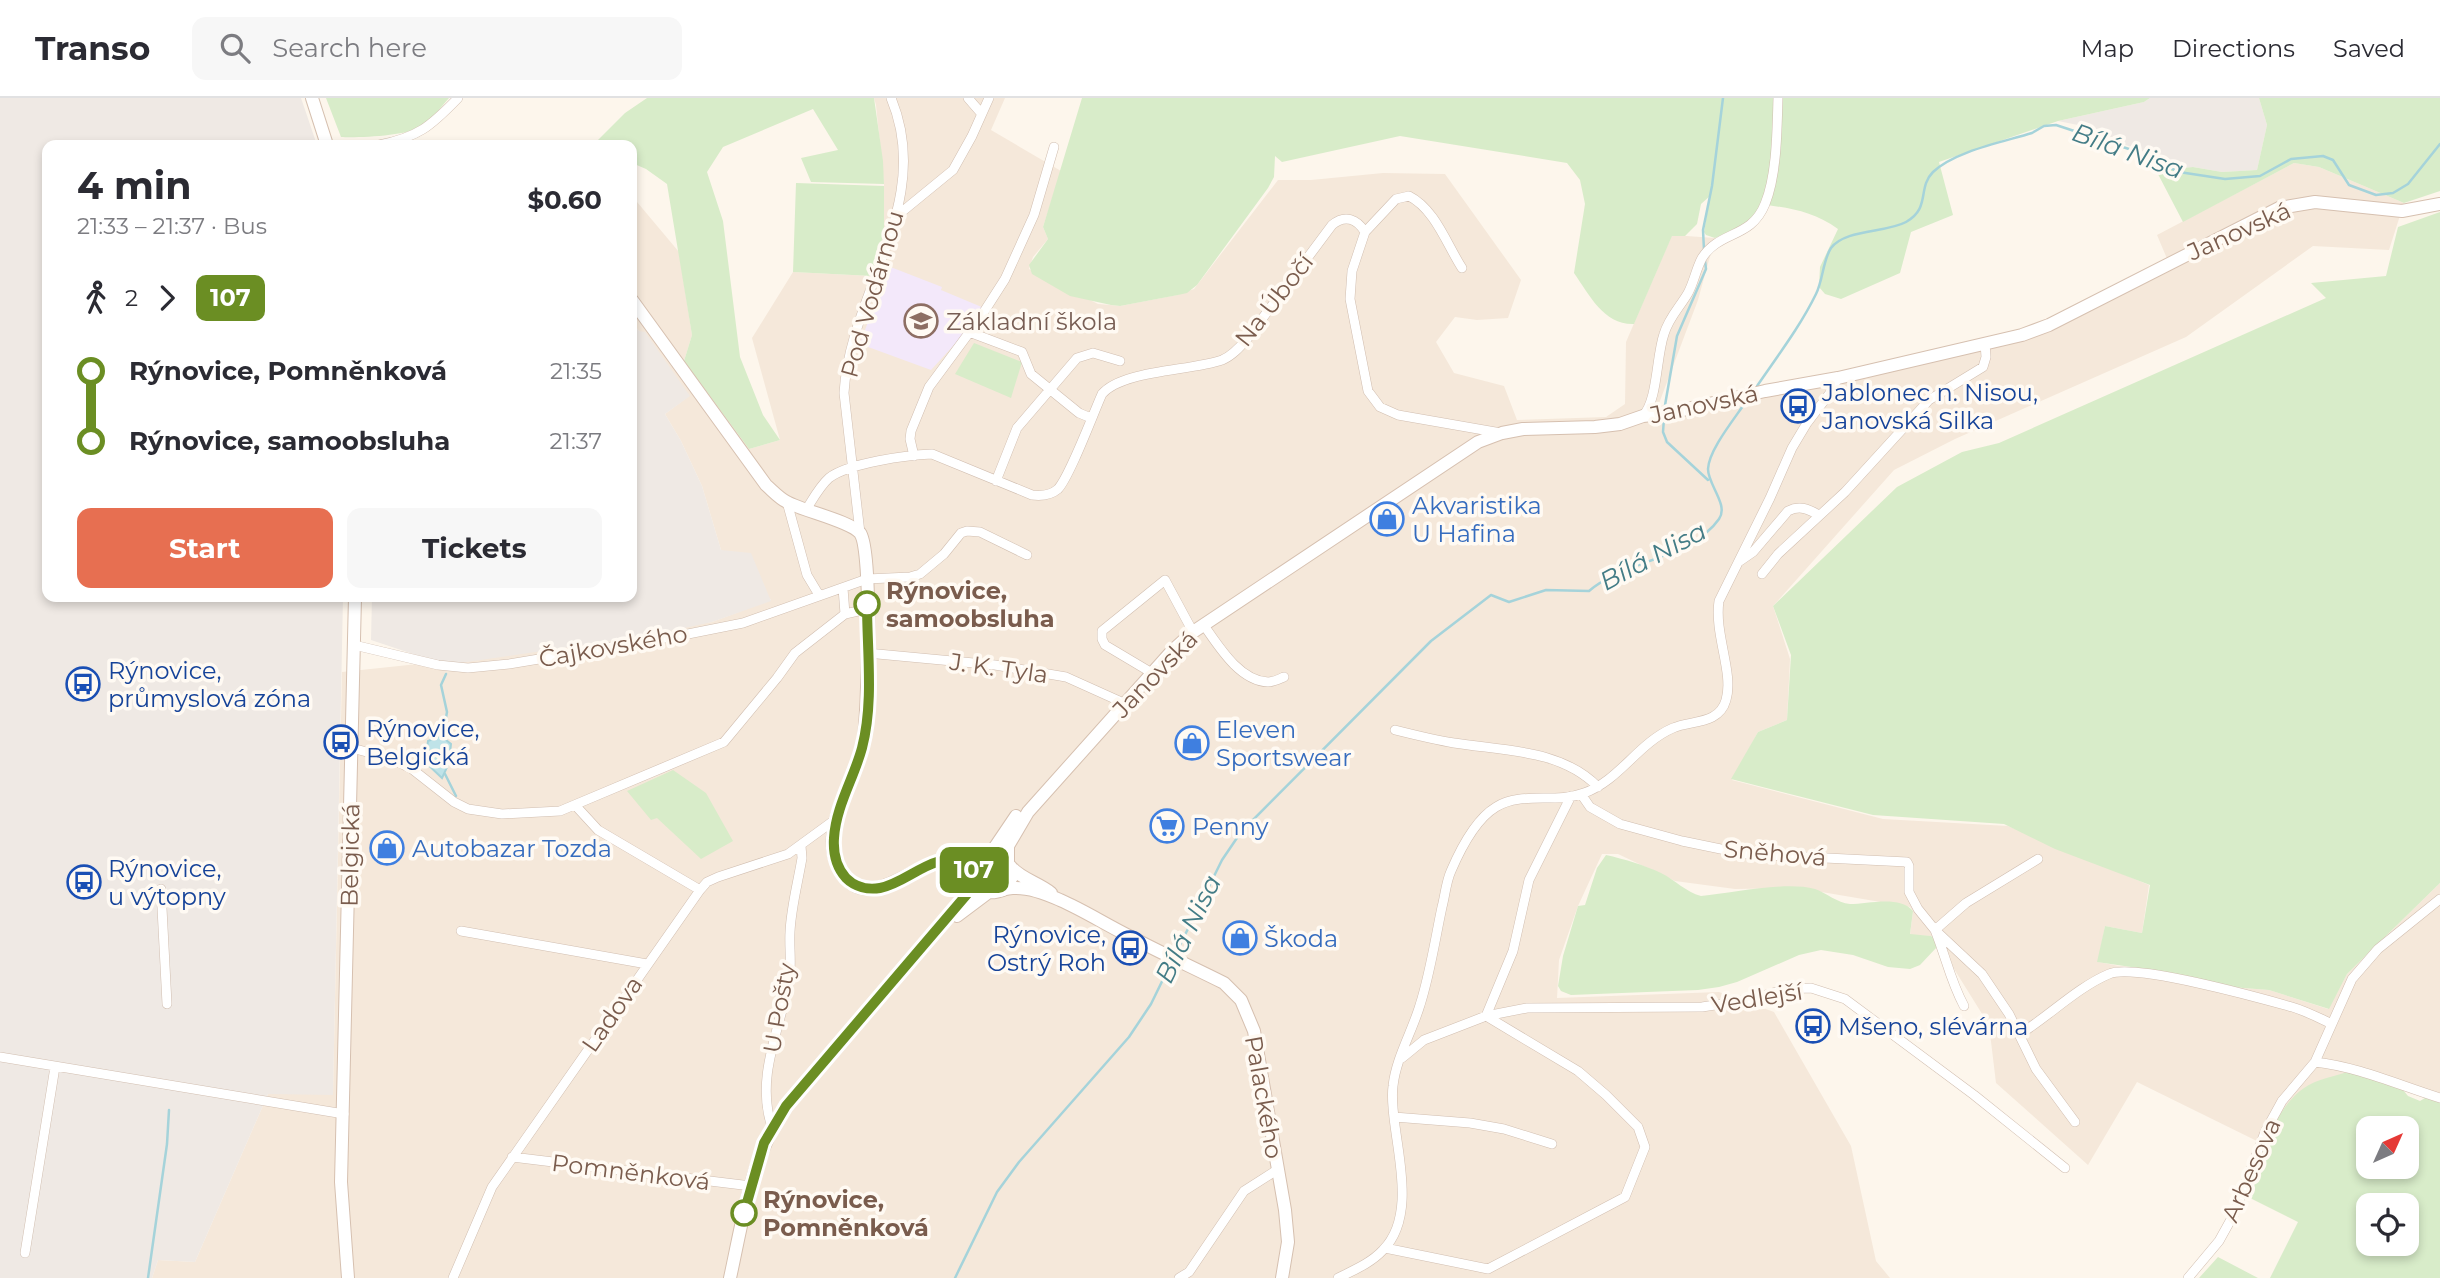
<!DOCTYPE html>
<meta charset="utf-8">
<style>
body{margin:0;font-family:Montserrat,sans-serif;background:#f7f7f7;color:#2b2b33;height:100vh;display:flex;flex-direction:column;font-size:26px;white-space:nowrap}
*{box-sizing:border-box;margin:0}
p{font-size:23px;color:#7c7c81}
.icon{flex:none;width:38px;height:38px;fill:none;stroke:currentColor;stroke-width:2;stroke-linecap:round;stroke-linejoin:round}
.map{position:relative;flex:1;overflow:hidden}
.drawer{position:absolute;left:42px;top:42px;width:595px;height:462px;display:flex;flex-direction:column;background:#fff;border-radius:14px;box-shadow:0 4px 10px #0003}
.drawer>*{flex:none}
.badge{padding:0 14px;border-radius:10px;font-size:24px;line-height:46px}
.needle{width:46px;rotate:45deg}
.tools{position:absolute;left:2356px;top:1018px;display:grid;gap:14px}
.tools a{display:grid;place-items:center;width:63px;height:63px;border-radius:14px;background:#fff;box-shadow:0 4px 10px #0003;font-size:35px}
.map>.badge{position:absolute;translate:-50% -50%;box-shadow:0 0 0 4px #fff}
.legs{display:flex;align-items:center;gap:10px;height:77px;padding:0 35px;font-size:23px}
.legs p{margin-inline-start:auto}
.head{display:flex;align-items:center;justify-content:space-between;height:119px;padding:0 35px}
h1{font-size:38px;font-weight:700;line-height:52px}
.action{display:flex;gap:14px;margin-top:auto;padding:14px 35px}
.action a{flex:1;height:80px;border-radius:14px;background:#e76f51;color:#fff;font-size:28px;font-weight:700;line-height:80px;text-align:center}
.action a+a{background:#f7f7f7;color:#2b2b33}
ul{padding:0 35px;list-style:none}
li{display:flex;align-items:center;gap:24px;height:70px;font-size:26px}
li i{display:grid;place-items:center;width:10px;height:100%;margin:0 9px;background:currentColor}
li i::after{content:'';width:18px;height:18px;margin:-9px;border:5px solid;border-radius:50%;background:#fff}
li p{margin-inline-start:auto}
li:first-child i{background:linear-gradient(#0000 50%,currentColor 0)}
li:last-child i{background:linear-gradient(currentColor 50%,#0000 0)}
header{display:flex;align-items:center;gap:42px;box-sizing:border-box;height:98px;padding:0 35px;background:#fff;border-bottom:2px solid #e1e1e2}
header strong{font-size:33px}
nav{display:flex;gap:38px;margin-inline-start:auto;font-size:24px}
.search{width:490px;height:63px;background:#f7f7f7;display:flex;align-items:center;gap:18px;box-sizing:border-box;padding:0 24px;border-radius:14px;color:#7c7c81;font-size:26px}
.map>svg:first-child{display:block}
.residential{fill:#f5e8da}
.industrial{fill:#efe9e4}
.education{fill:#f3e8fa}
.green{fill:#d8ecc9;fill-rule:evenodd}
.water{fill:#bfe3e8;stroke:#a5d3da;stroke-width:2}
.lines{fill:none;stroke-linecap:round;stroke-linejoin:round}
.stream{stroke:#a5d3da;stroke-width:2.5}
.street-casing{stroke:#d1beb0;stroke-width:10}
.secondary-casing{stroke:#d6c0b0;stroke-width:14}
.street{stroke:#fff;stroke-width:9}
.secondary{stroke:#fff;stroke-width:12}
.line-1-casing{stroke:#fff;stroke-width:16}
.line-1{stroke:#6b8e23;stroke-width:10}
.stop-1-dot{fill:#fff;stroke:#6b8e23;stroke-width:3.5}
.labels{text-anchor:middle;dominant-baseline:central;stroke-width:7;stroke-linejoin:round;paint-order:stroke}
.street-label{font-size:24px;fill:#7a5c4d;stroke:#fffaf3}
.education-label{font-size:24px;fill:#785e54;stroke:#fffaf3;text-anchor:start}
.transit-label{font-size:24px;fill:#164399;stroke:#fffaf3;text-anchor:start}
.shop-label{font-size:24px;fill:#366cbe;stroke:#fffaf3;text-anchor:start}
.stop-label{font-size:24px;font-weight:bold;fill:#7a5c4d;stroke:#fffaf3;text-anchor:start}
.water-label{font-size:26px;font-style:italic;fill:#437c86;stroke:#fffaf3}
</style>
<header>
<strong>Transo</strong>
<div class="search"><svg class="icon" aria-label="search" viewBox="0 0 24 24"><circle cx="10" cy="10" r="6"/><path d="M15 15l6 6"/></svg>Search here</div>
<nav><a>Map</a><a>Directions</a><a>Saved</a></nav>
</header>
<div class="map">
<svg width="2440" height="1180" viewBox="0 0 2440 1180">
<rect width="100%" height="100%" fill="#fdf6ec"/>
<path class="residential" d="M874,0H1005L991,32L1061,73L1043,129L1048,141L1033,159L1029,171L1098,206L1110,207L1120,208L1177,197L1194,191L1278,82H1311L1383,75L1445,76L1521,182L1508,220L1477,222L1455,219L1436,244L1454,275L1504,288L1517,322L1606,319L1625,306L1626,244L1672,137L1715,140L1698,202L1658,308L1819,290L2041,235L2171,170L2157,137L2294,65L2319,69L2404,105L2389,152L2313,148L2186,239L1955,341L1894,372L1773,508L1790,561L1787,622L1758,634L1732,682L1883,721L2008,728L2149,787L2142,835L2105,828L2098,864L2231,889L2269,892L2328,911L2347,876L2440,785V1003L2403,992L2281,1015L2265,1047L2137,984L2088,1067L1996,985L1989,927L1936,842L1931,838L1910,837L1913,813L1910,809L1798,790L1735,791L1675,783L1618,756H1602L1578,808L1559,862L1557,900L1719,894L1774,914L1851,1048L1876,1163L1890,1180H152L158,1162L195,1164L268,996H333L342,574L437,564L712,524L771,502L721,452L702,388L681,343L665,316L689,298L632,224V98L679,154L692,237L684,263L749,351L780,342L752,240L793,174L871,178L884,135V86L876,7Z"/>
<path class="industrial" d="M0,0H301L317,47H47V499H343L333,997L268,996L195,1164L158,1162L152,1180H0Z
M2150,0H2259L2267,27L2257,72L2222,74L2193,69L2183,70L2165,65L2138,51L2095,37L2078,27L2058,23L2144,4Z
M632,224L639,233L645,234L690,298L665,316L681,343L702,388L721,452L751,455L771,503L712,524L647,538L460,565L437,564L371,542L372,499H632Z"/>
<path class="education" d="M888,168L942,189L941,192L984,210L965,235L931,272L860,246Z"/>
<path class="green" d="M326,0H449C441,9 432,21 422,28C409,38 357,40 341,39Z
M647,0H874L883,63L884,86L811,84L801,60L838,52L813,11L723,49L707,74L723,123L740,259L763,317L780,342L749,351L684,263L692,237L667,86L646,71L632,65V47H593L625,15Z
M1082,0H2150L2144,4L2058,23L1939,64L1953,117L1911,134L1900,175L1841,201L1825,196L1819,189L1820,169L1838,131C1813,113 1789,110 1760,106C1753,127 1734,132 1715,140L1706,137L1704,134L1710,98L1701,106L1697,126L1685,138H1672L1634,226C1604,227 1590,198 1574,175L1585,106L1580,82L1567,65L1400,38L1282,64L1275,58L1274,79L1268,90L1197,187L1187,195L1178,197L1120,208L1111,207L1070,198L1032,176L1029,167L1048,141L1043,129Z
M2259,0H2440V93L2404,105L2319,69L2294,65L2183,124L2147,55L2165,65L2183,70L2193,69L2222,74L2257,72L2267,27Z
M796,85L884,88V135L872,178L793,174Z
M2440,114V785L2347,876L2329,911L2269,892L2231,889L2165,874L2097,864L2105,828L2142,835L2150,787L2055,751L2004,726L1873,717L1731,681L1758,634L1787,622L1791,557L1773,508L1897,389L1962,354L1999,345L2326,200L2311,185L2386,178L2398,129Z
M974,245L1022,264L1011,300L955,276Z
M673,672L706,695L733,743L701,761L657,720L651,722L627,693Z
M1606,757C1624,761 1644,767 1661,775C1675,782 1686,794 1701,798C1733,795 1785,783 1815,791C1827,795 1837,805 1850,806C1868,806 1900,797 1913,813L1910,836L1931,838L1936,842V850L1920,867L1910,871L1888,869L1853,857L1821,852L1799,857L1737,884L1719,889L1698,892L1571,897L1561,893L1558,888L1563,858L1578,808L1585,807L1597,770Z
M2350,973L2403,992L2408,998L2420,1003L2425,1000L2440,1004V1180H2270L2298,1124L2246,1098C2254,1065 2275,1010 2304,990C2316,981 2337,978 2350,973ZM2368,1031H2406V1069H2368ZM2368,1108H2406V1146H2368Z
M2218,1159L2258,1180H2199Z"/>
<path class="water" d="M441,638L451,646L449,665L442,680L425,664L428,643Z"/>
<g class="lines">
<path class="stream" d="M1704,152L1703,132L1712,88L1723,0
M1755,291C1776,260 1800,229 1816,196C1823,182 1823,162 1831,150C1845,131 1886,135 1906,124C1931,110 1917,90 1933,74C1955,53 2003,44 2032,35L2044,28L2056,27L2135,53L2179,74L2225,81L2260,78L2291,61L2323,58L2333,62L2349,87L2376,97L2393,95L2408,86L2440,46
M1664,313L1677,238L1706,171L1705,163
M1664,320L1663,334L1667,344L1708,382
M442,641L447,614L441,587L446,576
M445,676L456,698
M1176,855L1222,762L1241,734L1431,543L1491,497L1509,504L1546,492L1589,493C1623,463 1692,460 1719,421C1729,407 1708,387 1708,371C1709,351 1736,319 1747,302
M148,1180L167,1046L169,1012
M955,1180L997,1094L1019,1064L1129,939L1151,906L1171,865"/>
<defs>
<path id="street" d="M968,0L981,15
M379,47C418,39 430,29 458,0
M898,117L953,72L972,38L989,0
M1462,170C1447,147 1435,111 1409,98L1396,101L1365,134L1352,173L1350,201L1368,293L1380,309L1398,317L1501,335
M969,234L1022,254L1031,276L1079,315L1091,320
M1643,318C1658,301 1656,259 1664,236C1669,219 1680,209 1688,195C1694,184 1696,171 1702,160C1720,132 1751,141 1765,106C1777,77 1777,32 1778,0
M914,358L910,341L911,333L929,289L980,220L1005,181L1034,117L1054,49
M996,383L1017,330L1077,260L1093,255L1120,263
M787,404L807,477L819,497
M806,412C813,401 819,389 829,380C848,365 908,357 932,356L1032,397C1040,398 1051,397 1058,391C1070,378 1093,316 1102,296C1122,272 1191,273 1222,262C1232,258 1240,249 1247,241L1332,127C1345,116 1357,121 1365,134
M860,435L844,295C850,193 935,105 891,0
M1740,463L1753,454L1788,413C1800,407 1808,411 1819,417
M1762,476L1778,456L1845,394L1929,302L1983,269L1986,259L1985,245
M843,490L845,516
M1203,526C1218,547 1239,583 1268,584C1274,584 1279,581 1284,579
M354,547L438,567L468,570L509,566L683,537L743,525L867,481L910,479L920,476L944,456L961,435L967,433L980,434L1027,457
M867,555L995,567L1066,579L1126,606
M1152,575L1105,547L1102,541V533L1165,482L1193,534
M1395,632C1415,637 1435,642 1454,645C1504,653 1561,651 1598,689
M352,650L392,661L412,671L454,704L468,711L502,716L560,713L724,644L777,580L795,555L845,516L867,511
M1581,696L1590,709L1620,726L1682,743L1745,756L1907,764L1909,768V794L1918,811L1935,832L1982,876L2009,916L2036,971L2075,1024
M575,707L598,732L700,792
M161,791L167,906
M461,833L647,866
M1964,908C1950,882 1946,859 1935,832L1966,805L2038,761
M2020,936C2049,918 2078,889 2109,876C2134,865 2260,900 2292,909C2306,913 2319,920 2332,926
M0,959L344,1016
M1402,960L1424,942L1486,918L1527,910L1702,909L1747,902L1787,891L1811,890L1845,901L1974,997L2065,1070
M2315,964C2359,969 2398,987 2440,1000
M1394,1019L1470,1025L1504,1031L1552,1046
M772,1029C755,980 780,931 789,883C792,867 789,850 790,834C791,810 798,784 802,760L801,748
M512,1059L751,1088
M1385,1150L1488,1171L1625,1099L1645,1049L1638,1029L1606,997L1578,973L1486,918L1513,853L1529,782L1571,698
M25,1155L55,969
M453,1180L492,1089L700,792L707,784L718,779L788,756L836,721
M1179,1180L1189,1174L1244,1093L1277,1072
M1338,1180C1354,1172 1371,1165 1383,1152C1412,1123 1401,1071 1396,1035C1394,1020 1391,1003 1393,988C1396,960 1412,934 1420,907C1430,876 1435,842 1442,809C1445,798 1446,784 1451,773C1460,752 1476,721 1496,709C1522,693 1555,706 1584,695C1619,683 1638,645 1673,630C1691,622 1719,627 1726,602C1734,575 1714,536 1719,503L1770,400L1792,350L1807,325L1830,295L1838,280
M2188,1180L2219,1143L2234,1116L2265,1034L2282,1003L2315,964L2352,881L2378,851L2440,801"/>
<path id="secondary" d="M312,0L327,47
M632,202L766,387C773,393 779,400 787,404C803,413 850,423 860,435C873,452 868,618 863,646C856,684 819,728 838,768C867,829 925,746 965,766C971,769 973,771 975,777
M989,758L1016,718
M1008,764V748L1028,714L1172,553L1193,534L1478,344L1502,335L1523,331L1595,329L1620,326L1643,318L1670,315L1765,293L1838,280L2022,237L2049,227L2279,110L2315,104L2402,113L2440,106
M1011,769C1021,781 1039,785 1051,795
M1003,792L1012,779L1011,769L1000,759H986C975,767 970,781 982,791C993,799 1002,790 1013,790C1028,789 1047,796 1060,802C1083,812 1105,826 1127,837C1159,854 1192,869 1224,885L1241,902L1254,933L1285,1112L1288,1144L1282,1180
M957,818L989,794
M348,1180L341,1084L355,499
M730,1180C743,1121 751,1059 786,1008L968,795L976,781"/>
</defs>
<use href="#street" class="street-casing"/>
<use href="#secondary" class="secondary-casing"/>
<use href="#street" class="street"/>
<use href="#secondary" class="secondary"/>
</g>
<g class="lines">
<defs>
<path id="line-1" d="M744,1115L764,1045L786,1008L968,795C973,789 977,784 975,776C973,770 970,768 964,765C934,752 908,785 880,790C868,792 855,789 846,780C836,769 833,755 834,740C836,708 854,680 862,650C874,604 867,553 867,506"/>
</defs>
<use href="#line-1" class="line-1-casing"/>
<use href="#line-1" class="line-1"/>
</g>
<defs>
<symbol id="school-ring" viewBox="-11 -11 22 22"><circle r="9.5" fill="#fffaf3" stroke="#8d6e63" stroke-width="1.5"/><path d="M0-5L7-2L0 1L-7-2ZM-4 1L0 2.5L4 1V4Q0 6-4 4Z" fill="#8d6e63"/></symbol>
<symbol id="bus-ring" viewBox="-11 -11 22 22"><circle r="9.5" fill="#fffaf3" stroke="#1a4fb4" stroke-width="1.5"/><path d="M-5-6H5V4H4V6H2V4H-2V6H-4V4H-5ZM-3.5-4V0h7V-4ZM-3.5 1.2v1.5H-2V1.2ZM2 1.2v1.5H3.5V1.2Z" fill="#1a4fb4"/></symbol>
<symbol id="shop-ring" viewBox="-11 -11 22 22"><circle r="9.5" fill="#fffaf3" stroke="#3f7fe0" stroke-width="1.5"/><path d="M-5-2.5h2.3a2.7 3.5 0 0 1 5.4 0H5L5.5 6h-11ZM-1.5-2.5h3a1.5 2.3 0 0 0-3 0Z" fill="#3f7fe0"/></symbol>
<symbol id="supermarket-ring" viewBox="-11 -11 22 22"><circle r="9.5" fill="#fffaf3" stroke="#3f7fe0" stroke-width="1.5"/><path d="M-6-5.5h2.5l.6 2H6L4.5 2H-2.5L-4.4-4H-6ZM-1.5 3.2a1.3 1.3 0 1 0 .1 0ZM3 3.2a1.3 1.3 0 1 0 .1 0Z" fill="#3f7fe0"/></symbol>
</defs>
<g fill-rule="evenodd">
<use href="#school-ring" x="902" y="204" width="38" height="38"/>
<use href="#bus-ring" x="1779" y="289" width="38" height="38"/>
<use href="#shop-ring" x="1368" y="402" width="38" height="38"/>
<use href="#bus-ring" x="64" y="567" width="38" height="38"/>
<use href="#bus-ring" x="322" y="625" width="38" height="38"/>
<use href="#shop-ring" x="1173" y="626" width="38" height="38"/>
<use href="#supermarket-ring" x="1148" y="709" width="38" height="38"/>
<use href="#shop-ring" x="368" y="731" width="38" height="38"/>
<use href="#bus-ring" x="65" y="765" width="38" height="38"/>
<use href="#shop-ring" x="1221" y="821" width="38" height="38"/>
<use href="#bus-ring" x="1111" y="831" width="38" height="38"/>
<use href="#bus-ring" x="1794" y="909" width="38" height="38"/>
</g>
<g class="stop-1-dot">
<circle cx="867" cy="506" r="12"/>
<circle cx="744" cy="1115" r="12"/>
</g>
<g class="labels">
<g class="street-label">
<text transform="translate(2239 133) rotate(-24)">Janovská</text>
<text transform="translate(872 196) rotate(-74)">Pod Vodárnou</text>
<text transform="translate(1274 202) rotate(-52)">Na Úbočí</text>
<text transform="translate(1704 306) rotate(-12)">Janovská</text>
<text transform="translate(613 548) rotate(-10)">Čajkovského</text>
<text transform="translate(999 570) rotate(8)">J. K. Tyla</text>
<text transform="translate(1155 576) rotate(-46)">Janovská</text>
<text transform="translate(1775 755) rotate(5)">Sněhová</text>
<text transform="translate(350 757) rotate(-89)">Belgická</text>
<text transform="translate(1757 900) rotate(-9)">Vedlejší</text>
<text transform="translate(779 910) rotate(-80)">U Pošty</text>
<text transform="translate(612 916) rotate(-55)">Ladova</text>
<text transform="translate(1264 999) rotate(80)">Palackého</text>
<text transform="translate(2251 1072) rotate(-66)">Arbesova</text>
<text transform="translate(631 1074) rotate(7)">Pomněnková</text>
</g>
<g class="education-label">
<text x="946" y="223">Základní škola</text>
</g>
<g class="transit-label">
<text x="1822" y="294">Jablonec n. Nisou,<tspan x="1822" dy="28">Janovská Silka</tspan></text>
<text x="108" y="572">Rýnovice,<tspan x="108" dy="28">průmyslová zóna</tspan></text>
<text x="366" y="630">Rýnovice,<tspan x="366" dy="28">Belgická</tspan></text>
<text x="108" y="770">Rýnovice,<tspan x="108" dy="28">u výtopny</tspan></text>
<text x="1106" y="836" text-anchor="end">Rýnovice,<tspan x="1106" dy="28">Ostrý Roh</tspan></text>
<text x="1838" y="928">Mšeno, slévárna</text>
</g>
<g class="shop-label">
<text x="1412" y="407">Akvaristika<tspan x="1412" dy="28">U Hafina</tspan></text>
<text x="1216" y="631">Eleven<tspan x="1216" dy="28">Sportswear</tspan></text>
<text x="1192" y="728">Penny</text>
<text x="412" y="750">Autobazar Tozda</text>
<text x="1264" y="840">Škoda</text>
</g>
<g class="stop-label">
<text x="886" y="492">Rýnovice,<tspan x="886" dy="28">samoobsluha</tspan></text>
<text x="763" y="1101">Rýnovice,<tspan x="763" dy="28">Pomněnková</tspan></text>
</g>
<g class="water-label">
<text transform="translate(2128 53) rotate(20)">Bílá Nisa</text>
<text transform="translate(1653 458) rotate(-28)">Bílá Nisa</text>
<text transform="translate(1188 831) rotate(-64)">Bílá Nisa</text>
</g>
</g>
</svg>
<div class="tools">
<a><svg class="needle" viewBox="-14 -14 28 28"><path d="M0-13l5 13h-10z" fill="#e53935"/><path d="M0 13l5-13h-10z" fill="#7c7c81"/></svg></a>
<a><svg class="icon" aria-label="locate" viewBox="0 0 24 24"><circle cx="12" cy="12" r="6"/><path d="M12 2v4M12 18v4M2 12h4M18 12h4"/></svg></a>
</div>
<b class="badge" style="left:974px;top:772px;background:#6b8e23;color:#fff">107</b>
<section class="drawer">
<div class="head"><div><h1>4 min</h1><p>21:33 – 21:37 · Bus</p></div><b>$0.60</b></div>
<div class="legs"><svg class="icon" aria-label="walk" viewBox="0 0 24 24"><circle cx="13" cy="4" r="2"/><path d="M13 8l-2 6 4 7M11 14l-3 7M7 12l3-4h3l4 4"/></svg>2<svg class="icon" aria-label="forward" viewBox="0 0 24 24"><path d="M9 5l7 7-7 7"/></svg><b class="badge" style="background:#6b8e23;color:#fff">107</b></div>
<ul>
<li><i style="color:#6b8e23"></i><b>Rýnovice, Pomněnková</b><p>21:35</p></li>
<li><i style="color:#6b8e23"></i><b>Rýnovice, samoobsluha</b><p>21:37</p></li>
</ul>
<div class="action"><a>Start</a><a>Tickets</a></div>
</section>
</div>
